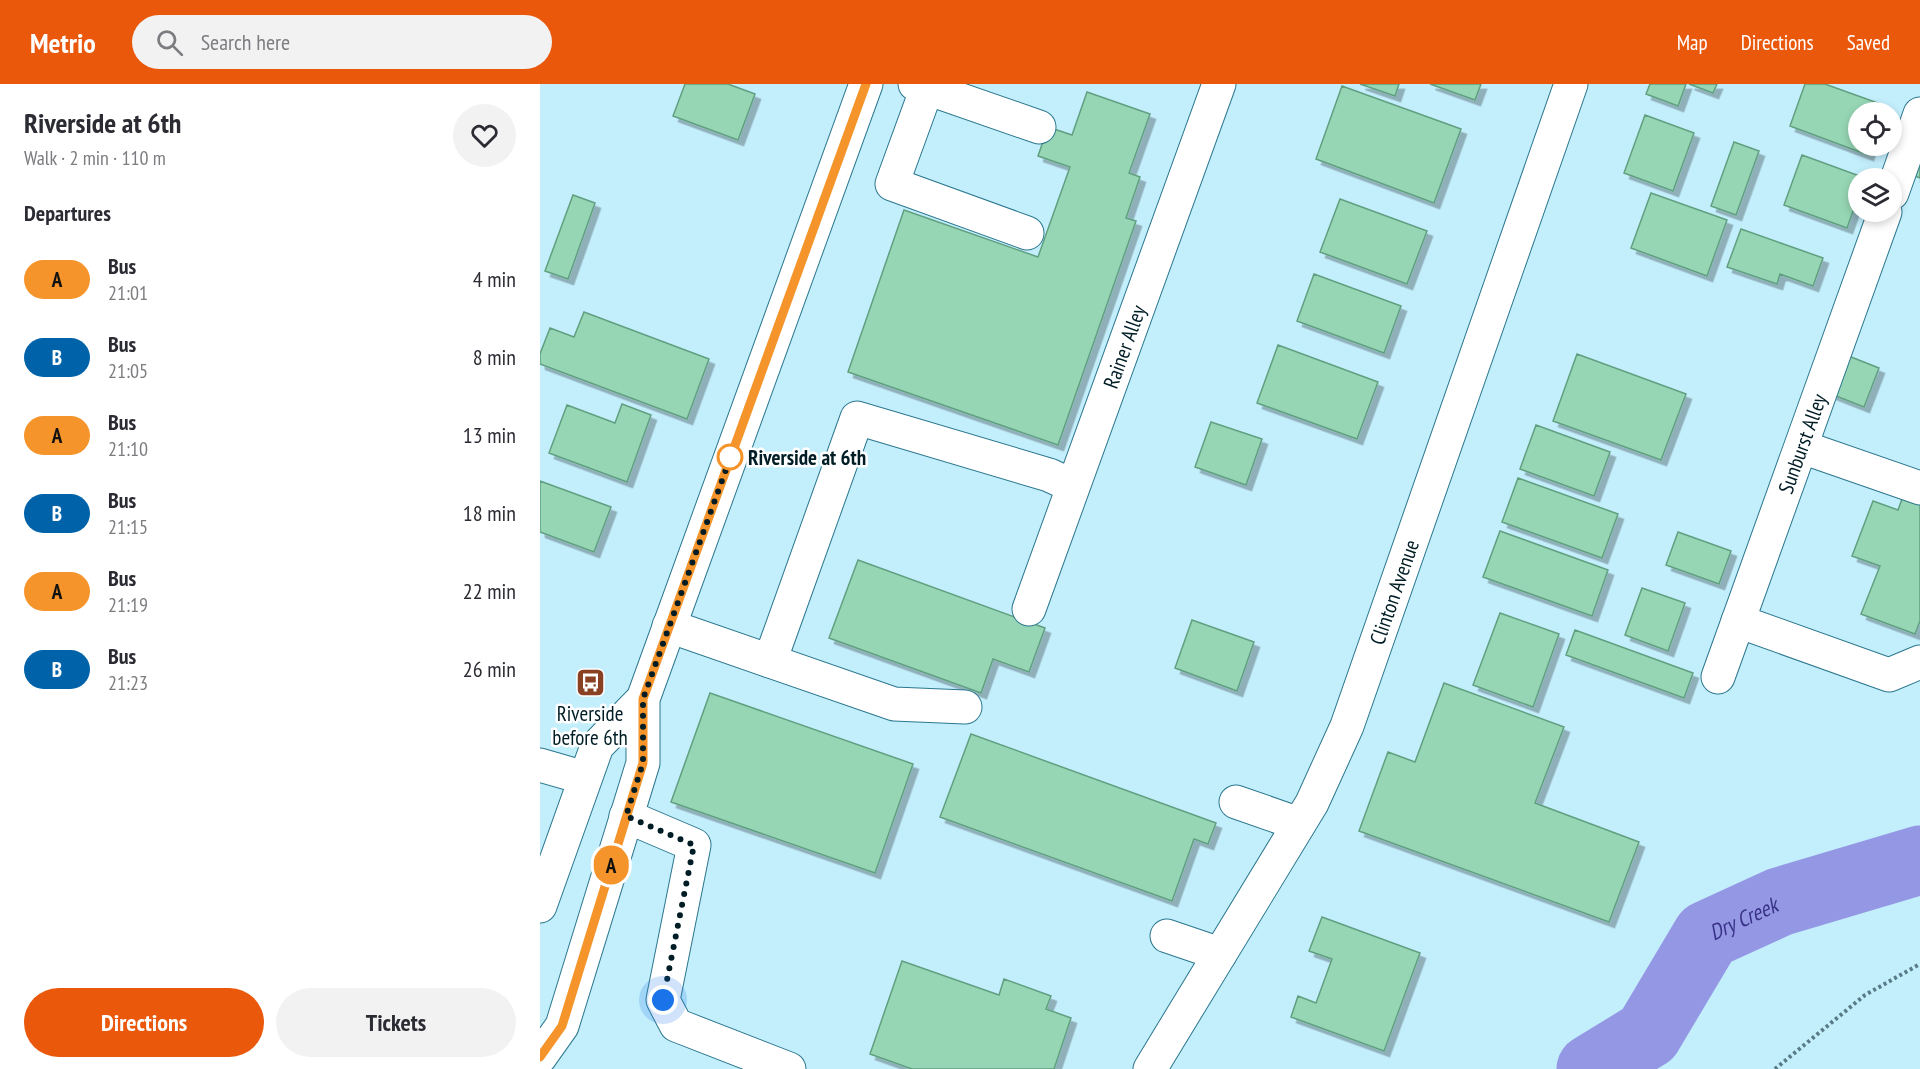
<!DOCTYPE html>
<meta charset="utf-8">
<style>
body{margin:0;font-family:"PT Sans Narrow",sans-serif;background:#f2f2f3;color:#2b2b33;height:100vh;display:flex;flex-direction:column;font-size:22px;white-space:nowrap}
*{box-sizing:border-box;margin:0}
p{font-size:20px;color:#7c7c81}
.icon{flex:none;width:33px;height:33px;fill:none;stroke:currentColor;stroke-width:2;stroke-linecap:round;stroke-linejoin:round}
.map{position:relative;flex:1;overflow:hidden}
.drawer{display:flex;flex-direction:column;background:#fff;width:540px}
.drawer>*{flex:none}
.badge{padding:0 12px;border-radius:20px;font-size:21px;line-height:39px}
.tools{position:absolute;left:1308px;top:18px;display:grid;gap:12px}
.tools a{display:grid;place-items:center;width:54px;height:54px;border-radius:50%;background:#fff;box-shadow:0 3px 9px #0003;font-size:30px}
.you{position:absolute;width:30px;height:30px;margin:-15px;border:4px solid #fff;border-radius:50%;background:#1a73e8;box-shadow:0 0 0 9px #1a73e833}
.map>.badge{position:absolute;translate:-50% -50%;box-shadow:0 0 0 3px #fff}
h2{padding:0 24px;font-size:22px;line-height:54px}
.round{display:grid;place-items:center;flex:none;width:63px;height:63px;border-radius:32px;background:#f2f2f3}
.headline{display:flex;align-items:center;justify-content:space-between;height:102px;padding:0 24px}
h1{font-size:28px;font-weight:700;line-height:45px}
.action{display:flex;gap:12px;margin-top:auto;padding:12px 24px}
.action a{flex:1;height:69px;border-radius:36px;background:#ea580c;color:#fff;font-size:24px;font-weight:700;line-height:69px;text-align:center}
.action a+a{background:#f2f2f3;color:#2b2b33}
ul{padding:0;list-style:none}
li{display:flex;align-items:center;gap:18px;height:78px;padding:0 24px}
li div{flex:1}
li b{display:block;font-size:22px}
li em{font-style:normal}
li .badge{min-width:66px;font-weight:700;text-align:center}
header{display:flex;align-items:center;gap:36px;box-sizing:border-box;height:84px;padding:0 30px;background:#ea580c;color:#fff}
header strong{font-size:28px}
nav{display:flex;gap:33px;margin-inline-start:auto;font-size:21px}
.search{width:420px;height:54px;background:#f2f2f3;display:flex;align-items:center;gap:15px;box-sizing:border-box;padding:0 21px;border-radius:33px;color:#7c7c81;font-size:22px}
main{display:flex;flex:1;min-height:0}
.map>svg:first-child{display:block}
.lines{fill:none;stroke-linecap:round;stroke-linejoin:round}
.river{stroke:#9498e4;stroke-width:69}
.building{fill:#96d6b4;stroke:#61a080;stroke-width:1.5;filter:url(#shadow)}
.minor-casing{stroke:#2b778e;stroke-width:35}
.major-casing{stroke:#2b778e;stroke-width:35}
.path{stroke:#587b86;stroke-width:4;stroke-dasharray:3 3;stroke-linecap:butt}
.minor{stroke:#fff;stroke-width:33}
.major{stroke:#fff;stroke-width:33}
.line-casing{stroke:#fff;stroke-width:14}
.line{stroke:#f4942a;stroke-width:9}
.walk{stroke:#001d26;stroke-width:6;stroke-dasharray:0 10.8}
.stop-dot{fill:#fff;stroke:#f4942a;stroke-width:3}
.labels{text-anchor:middle;dominant-baseline:central;stroke-width:5;stroke-linejoin:round;paint-order:stroke}
.street-label{font-size:21px;fill:#001d26;stroke:#fff}
.stop-label{font-size:21px;font-weight:bold;fill:#001d26;stroke:#fff;text-anchor:start}
.poi-label{font-size:21px;fill:#001d26;stroke:#fff}
.water-label{font-size:22px;font-style:italic;fill:#393289;stroke:#fff}
</style>
<header>
<strong>Metrio</strong>
<div class="search"><svg class="icon" aria-label="search" viewBox="0 0 24 24"><circle cx="10" cy="10" r="6"/><path d="M15 15l6 6"/></svg>Search here</div>
<nav><a>Map</a><a>Directions</a><a>Saved</a></nav>
</header>
<main>
<section class="drawer">
<div class="headline"><div><h1>Riverside at 6th</h1><p>Walk · 2 min · 110 m</p></div><a class="round"><svg class="icon" aria-label="heart" viewBox="0 0 24 24"><path d="M12 20l-8-8c-3-5 5-10 8-4 3-6 11-1 8 4z"/></svg></a></div>
<h2>Departures</h2>
<ul>
<li><span class="badge" style="background:#f4942a;color:#111">A</span><div><b>Bus</b><p>21:01</p></div><em>4 min</em></li>
<li><span class="badge" style="background:#0063aa;color:#fff">B</span><div><b>Bus</b><p>21:05</p></div><em>8 min</em></li>
<li><span class="badge" style="background:#f4942a;color:#111">A</span><div><b>Bus</b><p>21:10</p></div><em>13 min</em></li>
<li><span class="badge" style="background:#0063aa;color:#fff">B</span><div><b>Bus</b><p>21:15</p></div><em>18 min</em></li>
<li><span class="badge" style="background:#f4942a;color:#111">A</span><div><b>Bus</b><p>21:19</p></div><em>22 min</em></li>
<li><span class="badge" style="background:#0063aa;color:#fff">B</span><div><b>Bus</b><p>21:23</p></div><em>26 min</em></li>
</ul>
<div class="action"><a>Directions</a><a>Tickets</a></div>
</section>
<div class="map">
<svg width="1380" height="985" viewBox="0 0 1380 985">
<defs>
<filter id="shadow"><feDropShadow dx="5.5" dy="5.5" stdDeviation="0" flood-color="#0004"/></filter>
</defs>
<rect width="100%" height="100%" fill="#c3eefc"/>
<g class="lines">
<path class="river" id="s1" d="M1051,985L1108,950L1167,851L1239,818L1380,776"/>
</g>
<path class="building" d="M145,0H188L215,10L198,56L133,32Z
M820,0H859L855,12Z
M890,0H941L935,16Z
M1110,0H1146L1138,22L1106,10Z
M1149,0H1177L1173,9Z
M1265,0H1285L1346,22L1343,28H1318V62H1331L1328,71L1250,42Z
M802,2L921,45L894,119L776,75Z
M547,8L610,30L589,89L600,93L586,134L596,137L518,361L308,288L364,126L498,173L530,83L498,72L508,43L532,51Z
M1105,31L1154,49L1133,107L1084,89Z
M1194,58L1219,67L1196,131L1171,122Z
M1262,71L1325,94H1318V113L1307,144L1244,121Z
M1380,77V94L1375,92Z
M1111,109L1187,136L1167,192L1091,164Z
M33,111L55,119L28,195L5,187Z
M800,115L887,147L867,200L780,168Z
M1201,145L1283,174L1273,202L1240,190L1237,200L1187,183Z
M774,190L861,222L844,269L757,237Z
M44,228L169,275L147,335L0,280V270L10,244L34,253Z
M738,261L838,298L817,355L717,319Z
M1037,270L1146,310L1121,376L1013,337Z
M1306,271L1339,284L1324,323L1291,310Z
M82,320L111,331L87,398L9,369L27,321L75,339Z
M671,338L722,355L706,401L655,383Z
M996,341L1070,368L1054,412L980,385Z
M978,394L1078,430L1062,474L962,438Z
M0,397L71,423L54,468L0,448Z
M1366,404L1380,409V537L1375,550L1321,530L1340,482L1312,472L1333,417L1358,426Z
M960,447L1068,486L1052,532L943,493Z
M1138,448L1191,467L1179,500L1126,481Z
M318,476L505,544L489,588L453,575L441,609L289,554Z
M1102,504L1145,519L1128,567L1085,551Z
M960,529L1019,550L993,623L933,601Z
M652,536L714,558L697,607L635,584Z
M1035,546L1153,589L1144,614L1026,571Z
M904,599L1024,643L995,719L1099,758L1069,838L819,747L848,668L875,678Z
M170,609L373,680L335,789L131,718Z
M431,650L676,739L668,760L654,755L632,817L400,733Z
M782,833L880,869L844,967L751,933L758,912L776,919L792,875L769,867Z
M362,877L459,911L464,895L511,912L506,925L531,934L514,985H372L330,970Z"/>
<g class="lines">
<defs>
<g id="minor">
<path d="M375,0L499,43"/>
<path d="M387,4L352,100L487,149"/>
<path d="M1352,109L1380,30"/>
<path d="M1262,363L1380,404"/>
<path id="s2" d="M489,525L679,0"/>
<path d="M1198,537L1349,591L1380,578"/>
<path d="M129,542L354,620L425,623"/>
<path d="M230,577L317,334L509,391L533,402"/>
<path id="s3" d="M1178,593L1345,128"/>
<path d="M0,681L45,694"/>
<path d="M696,718L759,740"/>
<path d="M86,732L154,761L123,916L136,941L249,985"/>
<path d="M627,852L680,870"/>
<path id="s4" d="M610,985L772,719L807,642L1031,0"/>
</g>
<path id="major" d="M0,822L57,662L103,615
M0,973L22,942L103,679V615L326,0"/>
</defs>
<use href="#minor" class="minor-casing"/>
<use href="#major" class="major-casing"/>
<path class="path" d="M1235,985L1325,911L1380,880"/>
<use href="#minor" class="minor"/>
<use href="#major" class="major"/>
</g>
<g class="lines">
<defs>
<path id="line" d="M0,973L22,942L103,679V615L326,0"/>
</defs>
<use href="#line" class="line-casing"/>
<use href="#line" class="line"/>
<path class="walk" d="M123,916L154,761L86,732L103,679V615L192,369L190,373"/>
</g>
<defs>
<symbol id="bus-square" viewBox="-11 -11 22 22"><rect x="-9" y="-9" width="18" height="18" rx="4" fill="#894023" stroke="#fff"/><path d="M-5-6H5V4H4V6H2V4H-2V6H-4V4H-5ZM-3.5-4V0h7V-4ZM-3.5 1.2v1.5H-2V1.2ZM2 1.2v1.5H3.5V1.2Z" fill="#fff"/></symbol>
</defs>
<g fill-rule="evenodd">
<use href="#bus-square" x="34" y="582" width="33" height="33"/>
</g>
<circle class="stop-dot" cx="190" cy="373" r="12"/>
<g class="labels">
<g class="street-label">
<text stroke="none"><textPath href="#s2" startOffset="279">Rainer Alley</textPath></text>
<text stroke="none"><textPath href="#s3" startOffset="248">Sunburst Alley</textPath></text>
<text stroke="none"><textPath href="#s4" startOffset="538">Clinton Avenue</textPath></text>
</g>
<g class="stop-label">
<text x="208" y="373">Riverside at 6th</text>
</g>
<g class="poi-label">
<text x="50" y="629">Riverside<tspan x="50" dy="24">before 6th</tspan></text>
</g>
<g class="water-label">
<text stroke="none"><textPath href="#s1" startOffset="222">Dry Creek</textPath></text>
</g>
</g>
</svg>
<div class="tools">
<a><svg class="icon" aria-label="locate" viewBox="0 0 24 24"><circle cx="12" cy="12" r="6"/><path d="M12 2v4M12 18v4M2 12h4M18 12h4"/></svg></a>
<a><svg class="icon" aria-label="layers" viewBox="0 0 24 24"><path d="M12 4l9 5-9 5-9-5zM3 14l9 5 9-5"/></svg></a>
</div>
<div class="you" style="left:123px;top:916px"></div>
<b class="badge" style="left:71px;top:781px;background:#f4942a;color:#111">A</b>
</div>
</main>
